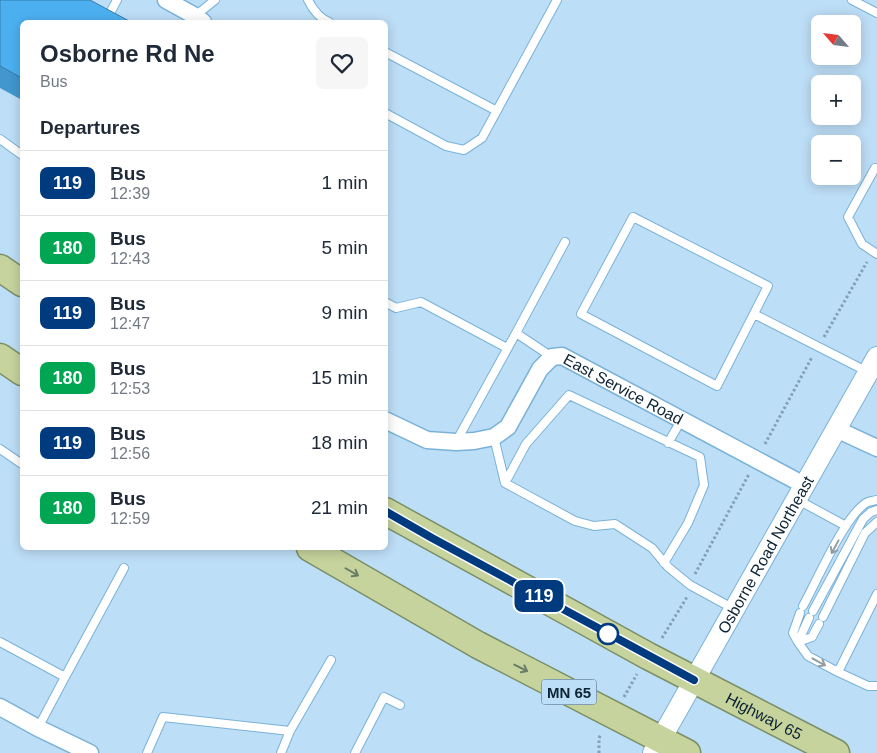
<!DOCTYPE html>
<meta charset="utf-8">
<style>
body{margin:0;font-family:Arial,sans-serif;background:#f6f6f7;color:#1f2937;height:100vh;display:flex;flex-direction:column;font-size:19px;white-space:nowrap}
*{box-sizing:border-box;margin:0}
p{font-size:16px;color:#747a83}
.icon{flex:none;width:28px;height:28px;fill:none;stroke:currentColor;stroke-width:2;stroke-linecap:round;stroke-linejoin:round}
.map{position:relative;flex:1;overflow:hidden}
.side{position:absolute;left:20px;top:20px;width:368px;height:530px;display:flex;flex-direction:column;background:#fff;border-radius:8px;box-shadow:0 2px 12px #0003}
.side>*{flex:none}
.badge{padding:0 10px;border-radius:8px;font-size:18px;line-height:32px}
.needle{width:32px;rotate:298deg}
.buttons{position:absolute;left:811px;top:15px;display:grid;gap:10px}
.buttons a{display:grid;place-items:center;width:50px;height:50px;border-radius:8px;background:#fff;box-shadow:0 2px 12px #0003;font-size:25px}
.map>.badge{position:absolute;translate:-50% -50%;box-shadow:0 0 0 2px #fff}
h2{padding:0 20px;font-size:19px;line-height:45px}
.round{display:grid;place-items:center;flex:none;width:52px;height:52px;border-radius:8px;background:#f6f6f7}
.headline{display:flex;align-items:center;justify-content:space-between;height:85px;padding:0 20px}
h1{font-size:24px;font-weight:700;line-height:38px}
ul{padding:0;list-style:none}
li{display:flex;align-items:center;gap:15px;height:65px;padding:0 20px;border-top:1px solid #e0e1e3}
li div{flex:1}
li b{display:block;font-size:19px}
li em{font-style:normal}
li .badge{min-width:55px;font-weight:700;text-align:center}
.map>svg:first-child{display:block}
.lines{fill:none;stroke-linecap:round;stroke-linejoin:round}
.service-casing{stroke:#79b2d9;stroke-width:10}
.minor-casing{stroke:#79b2d9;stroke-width:19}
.tertiary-casing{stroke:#79b2d9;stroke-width:22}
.trunk-casing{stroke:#7b8f67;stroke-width:29}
.path{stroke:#82a0b6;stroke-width:3;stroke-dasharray:2.5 2.5;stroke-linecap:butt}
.service{stroke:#fff;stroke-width:8}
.minor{stroke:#fff;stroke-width:16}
.tertiary{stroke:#fff;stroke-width:20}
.trunk{stroke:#c6d39c;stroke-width:26}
.wall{fill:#4197ce}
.building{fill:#4cb0f0;stroke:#357ba8}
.oneway{stroke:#929ca3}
.oneway2{stroke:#697c68}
.line-casing{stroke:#fff;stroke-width:11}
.line{stroke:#003b80;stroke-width:8}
.stop-dot{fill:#fff;stroke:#003b80;stroke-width:2.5}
.labels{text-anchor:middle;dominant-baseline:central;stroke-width:5;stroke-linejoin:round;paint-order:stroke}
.shield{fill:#bddef7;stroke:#415c6e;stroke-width:1}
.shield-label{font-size:15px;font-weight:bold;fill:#0c2433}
.street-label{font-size:16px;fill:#0c2433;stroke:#bddef7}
</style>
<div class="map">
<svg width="877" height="753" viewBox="0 0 877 753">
<rect width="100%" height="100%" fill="#bddef7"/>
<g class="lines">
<defs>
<path id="service" d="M308,0C313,10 319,18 329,22
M852,0L877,13
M109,15L117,0
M195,16L215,0
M385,52L497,111
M385,113L446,146L464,150L482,138L557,0
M0,139L22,155
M877,169L875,168L848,217L862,244L877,254
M633,217L768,286L717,386L581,314Z
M385,302L396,308L421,302L507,348
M754,314L868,372
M516,333L565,242
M494,437L505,483L575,521L594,526L615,524L652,548L668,567L690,585L734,609
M456,442L516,333L552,357
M668,443L682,419
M0,449L22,464
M505,483L526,444L569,395L700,457L704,485L688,523L664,563
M798,500L846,526
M803,606C817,581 844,517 866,503C869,501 873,501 877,500
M813,611L863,519L871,512L877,510
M800,613L793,633L798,642L812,637L819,624
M823,617L865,533L877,522
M809,618L798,642L808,656L838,672L868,686H877
M0,642L65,677L38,728
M838,672L877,594
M65,677L124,568
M290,731L331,660
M147,753L163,717L290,731L281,753
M355,753L384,697L400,705"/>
<g id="minor">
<path d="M166,0L195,16L203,22"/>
<path id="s1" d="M385,420L427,440L456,442L474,441L494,437L508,427L540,369L552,357L562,356L804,485"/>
<path d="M836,429L877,448"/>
<path d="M0,707L38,728L90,753"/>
</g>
<g id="tertiary">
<path id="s2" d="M653,753L877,357"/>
</g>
<g id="trunk">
<path d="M0,268L22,283"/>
<path d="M0,357L22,372"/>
<path id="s3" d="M385,511L648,656L836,753"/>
<path d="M310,548L478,645L687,753"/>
</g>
</defs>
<use href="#service" class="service-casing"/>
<use href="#minor" class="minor-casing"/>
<use href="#tertiary" class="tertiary-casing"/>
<use href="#trunk" class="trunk-casing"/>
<path class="path" d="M824,337L867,262
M765,444L812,357
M695,574L749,474
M662,638L687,597
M624,697L637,674
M599,753V738L601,734"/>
<use href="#service" class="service"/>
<use href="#minor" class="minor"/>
<use href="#tertiary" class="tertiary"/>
<use href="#trunk" class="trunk"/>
</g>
<path class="wall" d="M0,0L22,22V100L0,88Z"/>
<path class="building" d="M0,0H90L131,22H22V78L0,66Z"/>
<defs><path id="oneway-shaft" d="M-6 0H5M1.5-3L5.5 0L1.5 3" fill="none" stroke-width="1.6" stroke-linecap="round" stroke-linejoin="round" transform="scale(1.25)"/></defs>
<g class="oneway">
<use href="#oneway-shaft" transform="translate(835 547) rotate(118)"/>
<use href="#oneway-shaft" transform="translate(819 662) rotate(29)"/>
</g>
<g class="oneway2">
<use href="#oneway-shaft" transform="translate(352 572) rotate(30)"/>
<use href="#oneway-shaft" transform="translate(521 668) rotate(27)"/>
</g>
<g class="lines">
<defs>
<path id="line" d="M385,511L432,538L694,680"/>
</defs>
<use href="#line" class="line-casing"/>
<use href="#line" class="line"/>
</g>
<circle class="stop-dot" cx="608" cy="634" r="10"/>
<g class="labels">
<rect class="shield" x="541.5" y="679.5" width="55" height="25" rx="4"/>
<g class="shield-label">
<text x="569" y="692">MN 65</text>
</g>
<g class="street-label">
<text stroke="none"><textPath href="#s1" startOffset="294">East Service Road</textPath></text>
<text stroke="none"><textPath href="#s2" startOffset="228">Osborne Road Northeast</textPath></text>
<text stroke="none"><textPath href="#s3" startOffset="431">Highway 65</textPath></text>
</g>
</g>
</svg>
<div class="buttons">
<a><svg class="needle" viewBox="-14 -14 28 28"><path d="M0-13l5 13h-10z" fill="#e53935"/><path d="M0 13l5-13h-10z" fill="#747a83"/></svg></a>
<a>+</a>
<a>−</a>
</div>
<b class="badge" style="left:539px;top:596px;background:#003b80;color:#fff">119</b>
<section class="side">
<div class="headline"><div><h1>Osborne Rd Ne</h1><p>Bus</p></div><a class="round"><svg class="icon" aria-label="heart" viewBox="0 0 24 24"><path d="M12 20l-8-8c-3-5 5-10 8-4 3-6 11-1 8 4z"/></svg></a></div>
<h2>Departures</h2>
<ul>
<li><span class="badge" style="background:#003b80;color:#fff">119</span><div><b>Bus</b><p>12:39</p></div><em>1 min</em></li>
<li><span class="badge" style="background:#00a651;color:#fff">180</span><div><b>Bus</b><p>12:43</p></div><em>5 min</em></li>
<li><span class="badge" style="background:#003b80;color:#fff">119</span><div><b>Bus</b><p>12:47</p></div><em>9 min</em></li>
<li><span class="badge" style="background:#00a651;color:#fff">180</span><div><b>Bus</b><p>12:53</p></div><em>15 min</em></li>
<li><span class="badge" style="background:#003b80;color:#fff">119</span><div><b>Bus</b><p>12:56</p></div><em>18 min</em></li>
<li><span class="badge" style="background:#00a651;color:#fff">180</span><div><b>Bus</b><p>12:59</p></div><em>21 min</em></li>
</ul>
</section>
</div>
